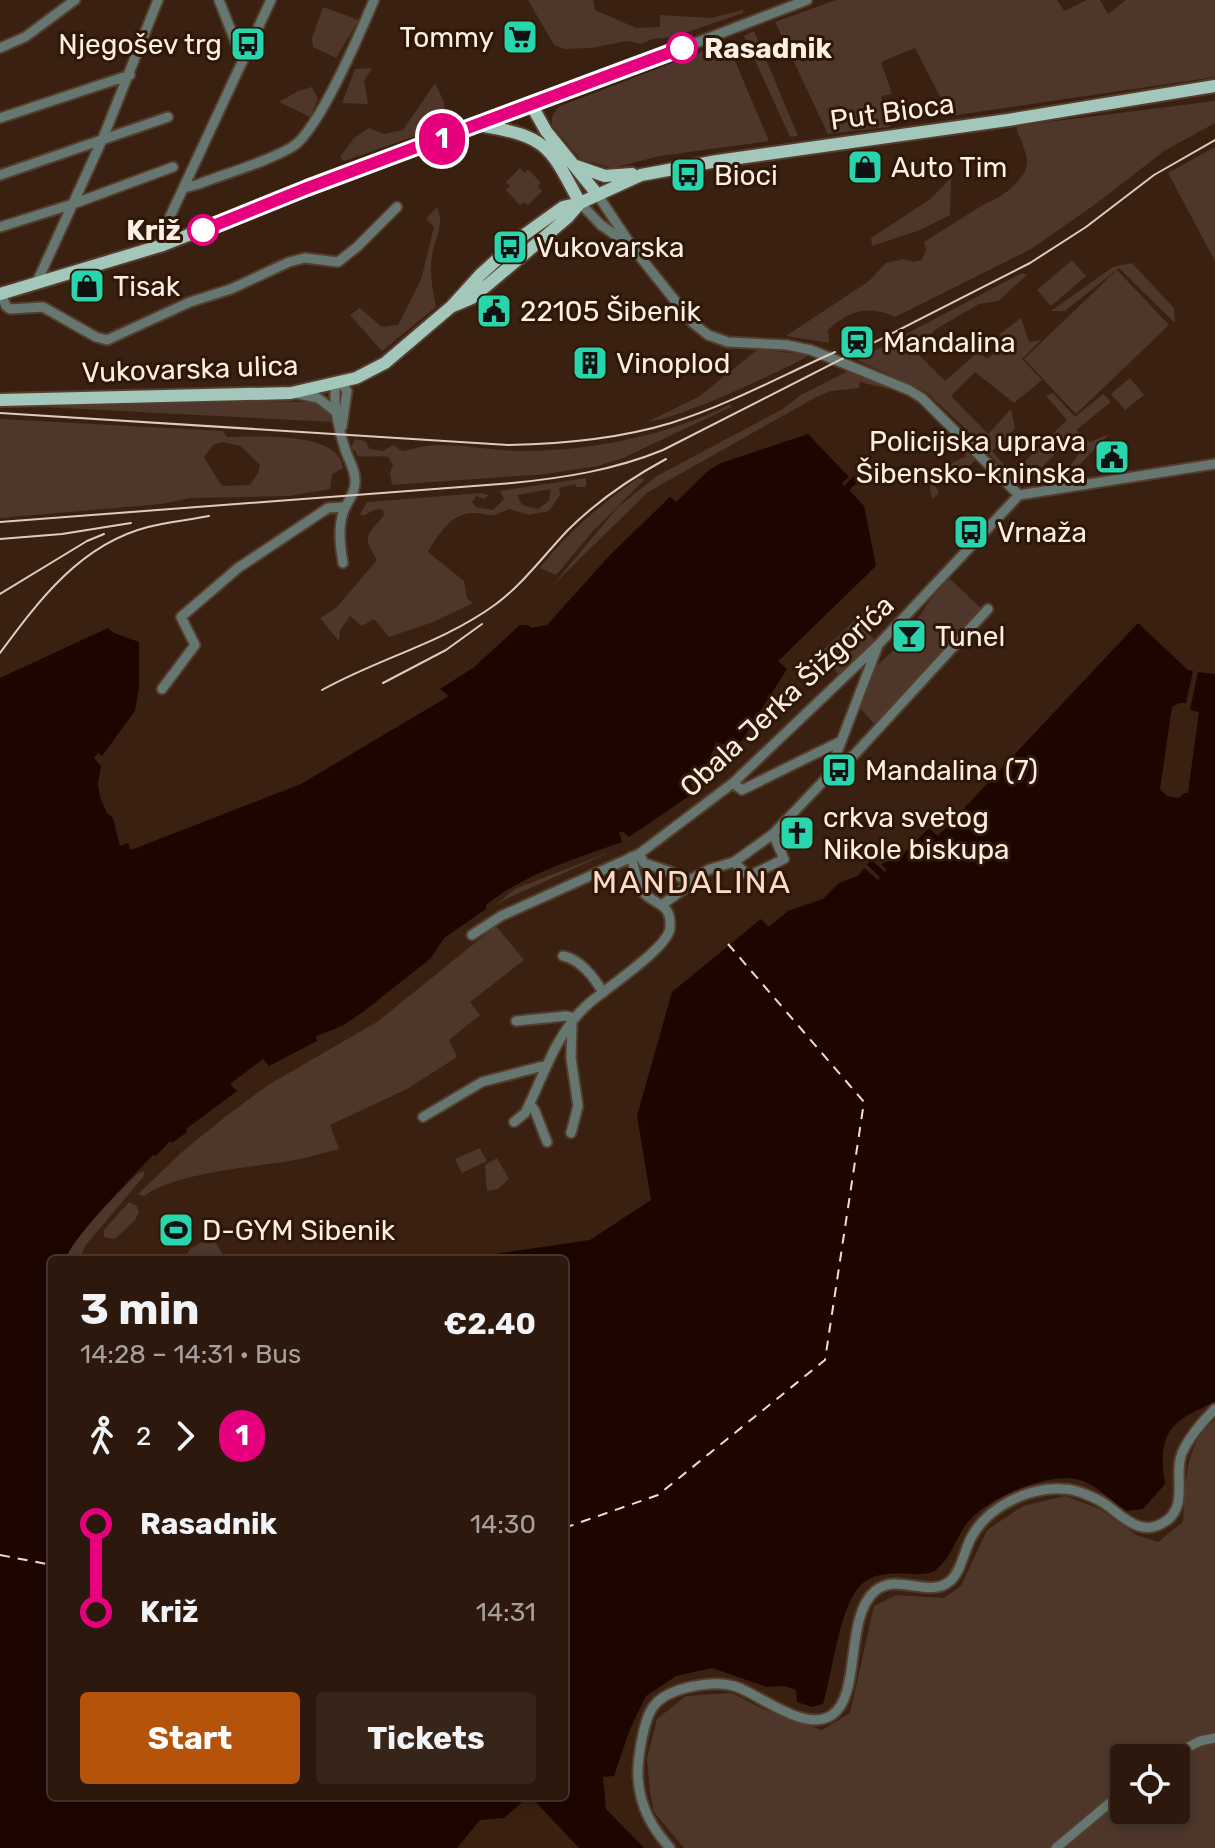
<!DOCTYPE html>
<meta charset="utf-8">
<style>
body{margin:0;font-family:Rubik,sans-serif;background:#38251a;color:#f1f3f6;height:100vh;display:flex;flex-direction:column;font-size:30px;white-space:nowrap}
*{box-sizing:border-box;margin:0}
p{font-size:26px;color:#a6a09d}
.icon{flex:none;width:44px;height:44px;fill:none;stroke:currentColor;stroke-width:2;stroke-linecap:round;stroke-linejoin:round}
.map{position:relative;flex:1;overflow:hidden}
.sheet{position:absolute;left:48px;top:1256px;width:520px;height:544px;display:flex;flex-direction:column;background:#2c180c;border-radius:8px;box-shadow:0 4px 12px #0003,0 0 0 2px #48372d}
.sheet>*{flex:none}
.badge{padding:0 16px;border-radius:26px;font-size:28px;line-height:52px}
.buttons{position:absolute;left:1110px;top:1744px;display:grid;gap:16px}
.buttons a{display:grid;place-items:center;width:80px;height:80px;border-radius:8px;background:#2c180c;box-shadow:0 4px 12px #0003,0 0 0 2px #48372d;font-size:40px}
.map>.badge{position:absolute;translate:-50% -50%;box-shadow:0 0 0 4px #fff}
.legs{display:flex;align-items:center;gap:12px;height:88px;padding:0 32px;font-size:26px}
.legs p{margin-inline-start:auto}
.summary{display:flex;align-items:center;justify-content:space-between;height:136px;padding:0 32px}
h1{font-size:44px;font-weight:700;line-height:60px}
.action{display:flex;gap:16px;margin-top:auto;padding:16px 32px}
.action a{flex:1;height:92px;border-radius:8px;background:#b45309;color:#fff;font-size:32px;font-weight:700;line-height:92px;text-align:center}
.action a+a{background:#38251a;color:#f1f3f6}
ul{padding:0 32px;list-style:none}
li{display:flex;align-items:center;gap:28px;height:88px;font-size:30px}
li i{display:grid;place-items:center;width:12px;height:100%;margin:0 10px;background:currentColor}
li i::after{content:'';width:20px;height:20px;margin:-10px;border:6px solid;border-radius:50%;background:#2c180c}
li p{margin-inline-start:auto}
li:first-child i{background:linear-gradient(#0000 50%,currentColor 0)}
li:last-child i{background:linear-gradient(currentColor 50%,#0000 0)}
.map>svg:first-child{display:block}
.green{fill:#4e372a;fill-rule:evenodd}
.water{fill:#1d0600}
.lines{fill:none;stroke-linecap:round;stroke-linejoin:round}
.ferry{stroke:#fddac6;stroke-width:2;stroke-dasharray:10 8;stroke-linecap:butt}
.minor-casing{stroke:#553d2e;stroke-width:13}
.major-casing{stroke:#553d2e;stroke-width:16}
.minor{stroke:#667771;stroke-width:9}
.major{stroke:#a3c7ba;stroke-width:12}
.rail{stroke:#dcccc2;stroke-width:2}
.line-1-casing{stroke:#fff;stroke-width:18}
.line-1{stroke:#e6007e;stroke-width:12}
.stop-1-dot{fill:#fff;stroke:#e6007e;stroke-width:4}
.labels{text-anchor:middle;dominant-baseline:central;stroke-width:6;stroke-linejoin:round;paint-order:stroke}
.poi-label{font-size:28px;fill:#fdefe6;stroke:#2f1707;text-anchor:start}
.stop-label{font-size:28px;font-weight:bold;fill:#fdefe6;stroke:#2f1707;text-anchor:start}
.street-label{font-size:28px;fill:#fdefe6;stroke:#2f1707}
.quarter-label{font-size:32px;letter-spacing:2px;fill:#fedbc7;stroke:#2f1707}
</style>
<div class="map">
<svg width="1215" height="1848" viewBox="0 0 1215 1848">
<rect width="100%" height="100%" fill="#3a2010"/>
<path class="green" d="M528,0H593L595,10L636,28L660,27V15L711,18L743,10V13L673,37L652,39L641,44L627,41L591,48L564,49L554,45Z
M836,0H1057L1064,11L1087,0H1100L1108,14L1126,0H1215V77L950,116L915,48L881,62L892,94L881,96L890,127L828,134L775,22Z
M323,7L359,20L336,58L313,47L312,38Z
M754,31L798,136L790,137L744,36Z
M727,42L769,141L660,156L612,168L580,159L552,125V117L558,107Z
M372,68L364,81L368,104L342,103L355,69Z
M435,83L444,102L445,120L430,131L344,161L340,157L354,138L369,128L384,134L403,130Z
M312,87L318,99L310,117L279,102L298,91Z
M1215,101V123L1164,151L1097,203L1031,249L895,317C869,305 849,310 828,330L829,343L786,336L869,281L886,263L903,259L914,262L922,260L926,250L924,242L986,203C1000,199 1026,180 1027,163C1028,152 1018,137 1016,126Z
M1215,147V261L1168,173Z
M520,168L525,173L528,169L541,183L538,186L542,191L528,205L524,202L520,205L506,190L510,186L506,182Z
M951,178L950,215L920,230L872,246L871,238L929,200Z
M437,207C445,227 435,237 432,256C429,274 433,290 436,307L382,351L350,315L360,308L382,327L398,325L421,280L434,227L426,219Z
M1072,260L1086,276L1051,306L1037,290Z
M1132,263L1174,308L1175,323L1119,268L1065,311H1051L1113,267Z
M1117,270L1169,325L1076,414L1024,359Z
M1022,273L1027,275L998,301L979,304L936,329L915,351L945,381L977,353L988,359L1003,344L1000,334L1021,318L1029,342L1041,340L1022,359L1042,380L1014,403L975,372L951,396L988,434L1011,409L1015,429L992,451L1012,474L1067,420L1046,396L1053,393L1075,417L1103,394L1111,402L1076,430L1090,442L1109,434L1066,479L1063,476L1082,449L1071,438L1028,481L1012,479L967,430L926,392L857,360Z
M758,349L809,355C785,370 672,422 649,421L700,396Z
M850,370L890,385L889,389L860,382L859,388L831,391L816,397L648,492L552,586L618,507L657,476L781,410L801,395Z
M1130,378L1144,395L1125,410L1111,394Z
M242,401L315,402C327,406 331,410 334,422L43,407L6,409L147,402Z
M731,404V407L623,458L598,466L546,474L392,485L390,473L393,465L388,457C377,455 369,458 357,456L356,452L351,448L355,439L365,441L370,449L383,451L393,445L402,451C414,449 426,445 438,445C465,445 491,450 518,451C587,452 670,435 731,404Z
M0,419L223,431L227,437C253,437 340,430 343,468L332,474L330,489L289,496L190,498L161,504L0,518ZM222,442L241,446L260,465L258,473L250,485L223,486L220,483L204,457L213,445Z
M951,432L977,459L951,482L943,477L935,486L939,493L933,499C921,479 951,463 966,456L962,451L952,450Z
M586,478V487H576L575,484L559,488L560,495L549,511L529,515L509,509C485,520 493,513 471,513C451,514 437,536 428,552L464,581L467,598L473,603L433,622L389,637L374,619L362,626L350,616L340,630L339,641L320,618L336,608L377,560C361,533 367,537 385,514L381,509L374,510L363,516L360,514L367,502L482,493L488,495L484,499L476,496L472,502L476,507L493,510L504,499L500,491ZM551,489L549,501L538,509L522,505L517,495Z
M638,478L645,479L592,532L556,575L540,568C568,532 601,504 638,478Z
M949,578L984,611L876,726L860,708L875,667L901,644L928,603Z
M855,620L876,641L840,676L819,654Z
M615,850L508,898L494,906L515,889Z
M496,926L524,960L470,1002L480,1015L449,1040L457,1057L407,1089L330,1125L339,1149C323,1153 307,1158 290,1161C252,1167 174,1173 144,1196L138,1194L182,1152L225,1117L268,1085L377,1022Z
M480,1148L487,1161L462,1173L455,1159Z
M497,1158L509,1179L498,1189L487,1191L485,1165Z
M144,1171V1176L85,1246L79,1260H66C68,1241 122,1190 137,1174Z
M129,1202L137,1206L139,1212L135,1220L115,1239L104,1237V1230Z
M212,1236L224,1257L218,1260H184L190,1249Z
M1215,1420V1848H684L654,1812L650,1792L647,1759L657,1719L686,1696L732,1693L763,1709L822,1730L850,1713L874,1606L896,1595L944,1598L961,1586L987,1530L1023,1506L1065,1496L1100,1509L1136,1535L1158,1542L1183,1522C1186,1486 1183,1444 1215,1420ZM1124,1758H1176V1810H1124Z"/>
<path class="water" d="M808,434L849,477L842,483L844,486L855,475L860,480L849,490L864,506L876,566L778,661L787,669L737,748L716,742L706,770L690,784L695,792L629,837L623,832H619L622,842C574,859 526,873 486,905V909L444,938L431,958L363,1012L342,1026L316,1036L317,1041L269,1066L263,1059L230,1084L237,1091L186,1129L187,1132L172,1143L170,1141L156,1156L153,1155C138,1171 68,1242 66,1260H52V1796H529L504,1818L480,1820L457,1848H0V678L108,628L114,633L139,642V687L135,711L102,756L98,753L94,758L101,766L98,783L100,797L107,813L113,818L120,846L128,843L131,850L301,784L449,696L440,689L473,668L520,625H528L531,628L547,625L611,554L670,497L676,502L709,470L721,463Z
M1138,623L1188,670L1193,671L1186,703H1180L1172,707L1160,789L1167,796L1179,798L1184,793H1188L1199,712L1190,710L1198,672L1215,674V1402C1170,1421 1157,1433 1165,1484L1143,1509L1126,1511C1112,1501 1096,1485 1080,1480C1048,1471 983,1499 965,1526C954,1542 951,1559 934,1571C920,1580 886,1565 863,1583C839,1603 833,1673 823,1704L812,1707L797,1702L796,1690L784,1686L767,1687L712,1668L676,1676L646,1696L630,1729L614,1776L603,1777L606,1809L644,1848H579L530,1796H564V1260H454L590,1240L651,1200L637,1116L672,992L761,919L769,927L788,911L823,899L839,883L858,876L864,868L878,880L880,877L867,865L871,860L885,872L887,870L881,864L900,857L929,828L938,836Z"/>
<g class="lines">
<path class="ferry" d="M564,1528L658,1495L825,1360L864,1102L728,944
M0,1555L52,1565"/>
<defs>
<path id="minor" d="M219,0L243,61
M0,48L25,37L75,0
M532,106L807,0
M0,118L130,75
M0,175L168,117
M184,188L199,184C227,173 267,162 292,147C318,132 361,31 374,0
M597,194L633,248L693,323L708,335L728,342L787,345L811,350L909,390L922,398L1019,495
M580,203L601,225L632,247
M0,227L73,204L173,167
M163,245L167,223L271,0
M36,284L103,138L158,0
M1,294L6,306L10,309L43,307L96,337L107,340L190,302L231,289L289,262L305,258L338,262L357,247L397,207
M341,382L347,391L342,426
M336,384C332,402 340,435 346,452C350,462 356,472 355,483C355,492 350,498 346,506C337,523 340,545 343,563
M298,394L318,398L336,412
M1019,495L1215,464
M162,689L195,645L181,617L238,568L328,508L345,507
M832,772L855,754L988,609
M733,783L742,790L841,741
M639,854L644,863L671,872L688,881
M734,862L745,873L751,875L784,859L773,834L832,772L836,755L877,648
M663,904L684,889L688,881L710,869L734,862L773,834
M472,935L501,916L639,854L733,783L879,644L1019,495
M563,956C580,959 595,978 603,993
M516,1021L566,1016L575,1018
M530,1104L535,1111L547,1142
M423,1117L482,1082L547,1065
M514,1122L525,1113C544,1076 554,1037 585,1007C601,991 668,949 670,928C672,902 654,905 643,892C636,883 635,867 631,857
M571,1133L578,1106L571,1058L572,1024
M1168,1758L1200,1741L1215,1738
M670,1848C652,1828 640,1807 638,1778C637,1762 643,1721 653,1707C667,1687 715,1679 737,1687C763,1697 806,1733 832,1715C862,1694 844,1618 875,1591C897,1572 929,1599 950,1581C961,1572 964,1551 971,1538C987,1507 1028,1487 1063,1489C1076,1489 1097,1498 1108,1506C1126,1520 1143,1537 1166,1521C1189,1505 1173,1474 1182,1453C1189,1437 1203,1421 1215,1409
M1056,1848L1124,1791"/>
<path id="major" d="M484,126C548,137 550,147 580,203
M576,166L605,176L632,174
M0,294L163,245L307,188L532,106L546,131L597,194
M453,306L472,298L567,218L580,203
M0,400L291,393L356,378L385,363L452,306L480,275L524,235L563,207L580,203L641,175L717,161L1008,120L1215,86"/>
</defs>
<use href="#minor" class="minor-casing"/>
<use href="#major" class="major-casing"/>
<use href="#minor" class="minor"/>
<use href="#major" class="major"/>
<path class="rail" d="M0,413L508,445C563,444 618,439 671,423C728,405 781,376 835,352
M0,522L512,483C564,478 614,470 663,450L1030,263L1086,227L1154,175L1215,140
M0,539L62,534L131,523
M0,594L87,541L104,534
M0,653C39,600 81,544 148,527C168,522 189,520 209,516
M383,683L446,650L482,624
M322,690C379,658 443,643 496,604C523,584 545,554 568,530C597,501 631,478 666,459"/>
</g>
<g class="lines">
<defs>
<path id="line-1" d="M203,230L307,188L682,48"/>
</defs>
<use href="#line-1" class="line-1-casing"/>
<use href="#line-1" class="line-1"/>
</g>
<defs>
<symbol id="supermarket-square" viewBox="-11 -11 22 22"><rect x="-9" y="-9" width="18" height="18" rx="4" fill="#29d5ac" stroke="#2f1707"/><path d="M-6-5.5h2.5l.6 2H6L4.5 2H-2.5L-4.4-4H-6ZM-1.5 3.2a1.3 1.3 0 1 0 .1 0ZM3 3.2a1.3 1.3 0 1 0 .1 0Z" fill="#111"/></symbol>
<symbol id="bus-square" viewBox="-11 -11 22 22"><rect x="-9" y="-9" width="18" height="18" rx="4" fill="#29d5ac" stroke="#2f1707"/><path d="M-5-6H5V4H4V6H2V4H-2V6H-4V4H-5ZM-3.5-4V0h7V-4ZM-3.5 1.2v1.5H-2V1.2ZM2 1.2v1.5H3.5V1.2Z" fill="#111"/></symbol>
<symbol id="shop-square" viewBox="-11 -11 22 22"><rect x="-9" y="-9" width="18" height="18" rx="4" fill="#29d5ac" stroke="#2f1707"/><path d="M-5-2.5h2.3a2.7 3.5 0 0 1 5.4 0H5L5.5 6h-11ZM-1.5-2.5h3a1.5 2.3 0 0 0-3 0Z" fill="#111"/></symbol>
<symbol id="civic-square" viewBox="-11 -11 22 22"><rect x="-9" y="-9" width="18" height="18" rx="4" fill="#29d5ac" stroke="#2f1707"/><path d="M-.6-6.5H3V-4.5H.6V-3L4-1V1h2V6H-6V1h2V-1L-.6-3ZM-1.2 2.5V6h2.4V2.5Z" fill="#111"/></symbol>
<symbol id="station-square" viewBox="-11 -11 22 22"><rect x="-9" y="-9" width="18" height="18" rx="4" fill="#29d5ac" stroke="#2f1707"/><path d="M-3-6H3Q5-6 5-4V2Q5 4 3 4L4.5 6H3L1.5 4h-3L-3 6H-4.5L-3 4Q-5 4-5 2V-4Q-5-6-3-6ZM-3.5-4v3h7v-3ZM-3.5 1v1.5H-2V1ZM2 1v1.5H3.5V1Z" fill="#111"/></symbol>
<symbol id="building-square" viewBox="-11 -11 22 22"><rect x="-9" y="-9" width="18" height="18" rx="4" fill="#29d5ac" stroke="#2f1707"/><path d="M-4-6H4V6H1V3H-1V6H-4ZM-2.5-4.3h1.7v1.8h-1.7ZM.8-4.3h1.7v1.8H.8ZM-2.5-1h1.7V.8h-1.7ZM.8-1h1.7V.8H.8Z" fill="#111"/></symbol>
<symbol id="bar-square" viewBox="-11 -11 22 22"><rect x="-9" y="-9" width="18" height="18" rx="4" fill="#29d5ac" stroke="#2f1707"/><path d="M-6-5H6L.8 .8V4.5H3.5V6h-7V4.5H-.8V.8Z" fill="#111"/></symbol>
<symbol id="church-square" viewBox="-11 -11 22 22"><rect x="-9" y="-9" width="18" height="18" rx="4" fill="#29d5ac" stroke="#2f1707"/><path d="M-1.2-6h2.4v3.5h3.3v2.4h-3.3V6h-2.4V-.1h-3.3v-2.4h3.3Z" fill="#111"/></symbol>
<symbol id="stadium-square" viewBox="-11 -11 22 22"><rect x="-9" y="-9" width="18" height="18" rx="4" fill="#29d5ac" stroke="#2f1707"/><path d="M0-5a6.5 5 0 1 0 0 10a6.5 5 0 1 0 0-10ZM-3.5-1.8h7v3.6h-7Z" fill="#111"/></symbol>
</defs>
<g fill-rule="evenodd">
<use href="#supermarket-square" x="500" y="17" width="40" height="40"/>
<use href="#bus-square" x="228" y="24" width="40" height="40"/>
<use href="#shop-square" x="845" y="147" width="40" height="40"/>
<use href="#bus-square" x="668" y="155" width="40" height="40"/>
<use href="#bus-square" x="490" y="227" width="40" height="40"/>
<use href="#shop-square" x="67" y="266" width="40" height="40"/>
<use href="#civic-square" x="474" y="291" width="40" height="40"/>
<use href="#station-square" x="837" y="322" width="40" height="40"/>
<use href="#building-square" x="570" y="343" width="40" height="40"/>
<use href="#civic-square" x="1092" y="437" width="40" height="40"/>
<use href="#bus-square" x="951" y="512" width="40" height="40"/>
<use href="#bar-square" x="889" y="616" width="40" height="40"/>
<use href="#bus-square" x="819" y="750" width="40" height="40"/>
<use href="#church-square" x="777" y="813" width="40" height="40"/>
<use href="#stadium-square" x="156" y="1210" width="40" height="40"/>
</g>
<g class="stop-1-dot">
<circle cx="682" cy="48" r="14"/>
<circle cx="203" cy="230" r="14"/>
</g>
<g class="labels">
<g class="poi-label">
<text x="494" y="37" text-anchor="end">Tommy</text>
<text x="222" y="44" text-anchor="end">Njegošev trg</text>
<text x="891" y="167">Auto Tim</text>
<text x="714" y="175">Bioci</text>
<text x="536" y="247">Vukovarska</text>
<text x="113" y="286">Tisak</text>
<text x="520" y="311">22105 Šibenik</text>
<text x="883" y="342">Mandalina</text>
<text x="616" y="363">Vinoplod</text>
<text x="1086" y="441" text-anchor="end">Policijska uprava<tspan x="1086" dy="32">Šibensko-kninska</tspan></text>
<text x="997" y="532">Vrnaža</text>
<text x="935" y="636">Tunel</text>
<text x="865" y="770">Mandalina (7)</text>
<text x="823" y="817">crkva svetog<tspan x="823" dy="32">Nikole biskupa</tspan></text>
<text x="202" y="1230">D-GYM Sibenik</text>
</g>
<g class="stop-label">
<text x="704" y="48">Rasadnik</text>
<text x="181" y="230" text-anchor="end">Križ</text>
</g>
<g class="street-label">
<text transform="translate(892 112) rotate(-8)">Put Bioca</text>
<text transform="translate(190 369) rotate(-2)">Vukovarska ulica</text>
<text transform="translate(787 696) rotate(-43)">Obala Jerka Šižgorića</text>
</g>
<g class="quarter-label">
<text x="692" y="882">MANDALINA</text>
</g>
</g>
</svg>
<div class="buttons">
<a><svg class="icon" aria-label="locate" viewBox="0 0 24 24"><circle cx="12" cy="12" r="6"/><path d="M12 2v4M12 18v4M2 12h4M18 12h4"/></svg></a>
</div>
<b class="badge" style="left:442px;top:139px;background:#e6007e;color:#fff">1</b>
<section class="sheet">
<div class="summary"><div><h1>3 min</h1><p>14:28 – 14:31 · Bus</p></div><b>€2.40</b></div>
<div class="legs"><svg class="icon" aria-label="walk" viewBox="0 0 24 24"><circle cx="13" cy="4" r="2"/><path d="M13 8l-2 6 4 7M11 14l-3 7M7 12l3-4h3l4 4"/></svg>2<svg class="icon" aria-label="forward" viewBox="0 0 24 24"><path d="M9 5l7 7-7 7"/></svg><b class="badge" style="background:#e6007e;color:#fff">1</b></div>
<ul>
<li><i style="color:#e6007e"></i><b>Rasadnik</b><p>14:30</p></li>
<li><i style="color:#e6007e"></i><b>Križ</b><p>14:31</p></li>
</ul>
<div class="action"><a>Start</a><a>Tickets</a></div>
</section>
</div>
